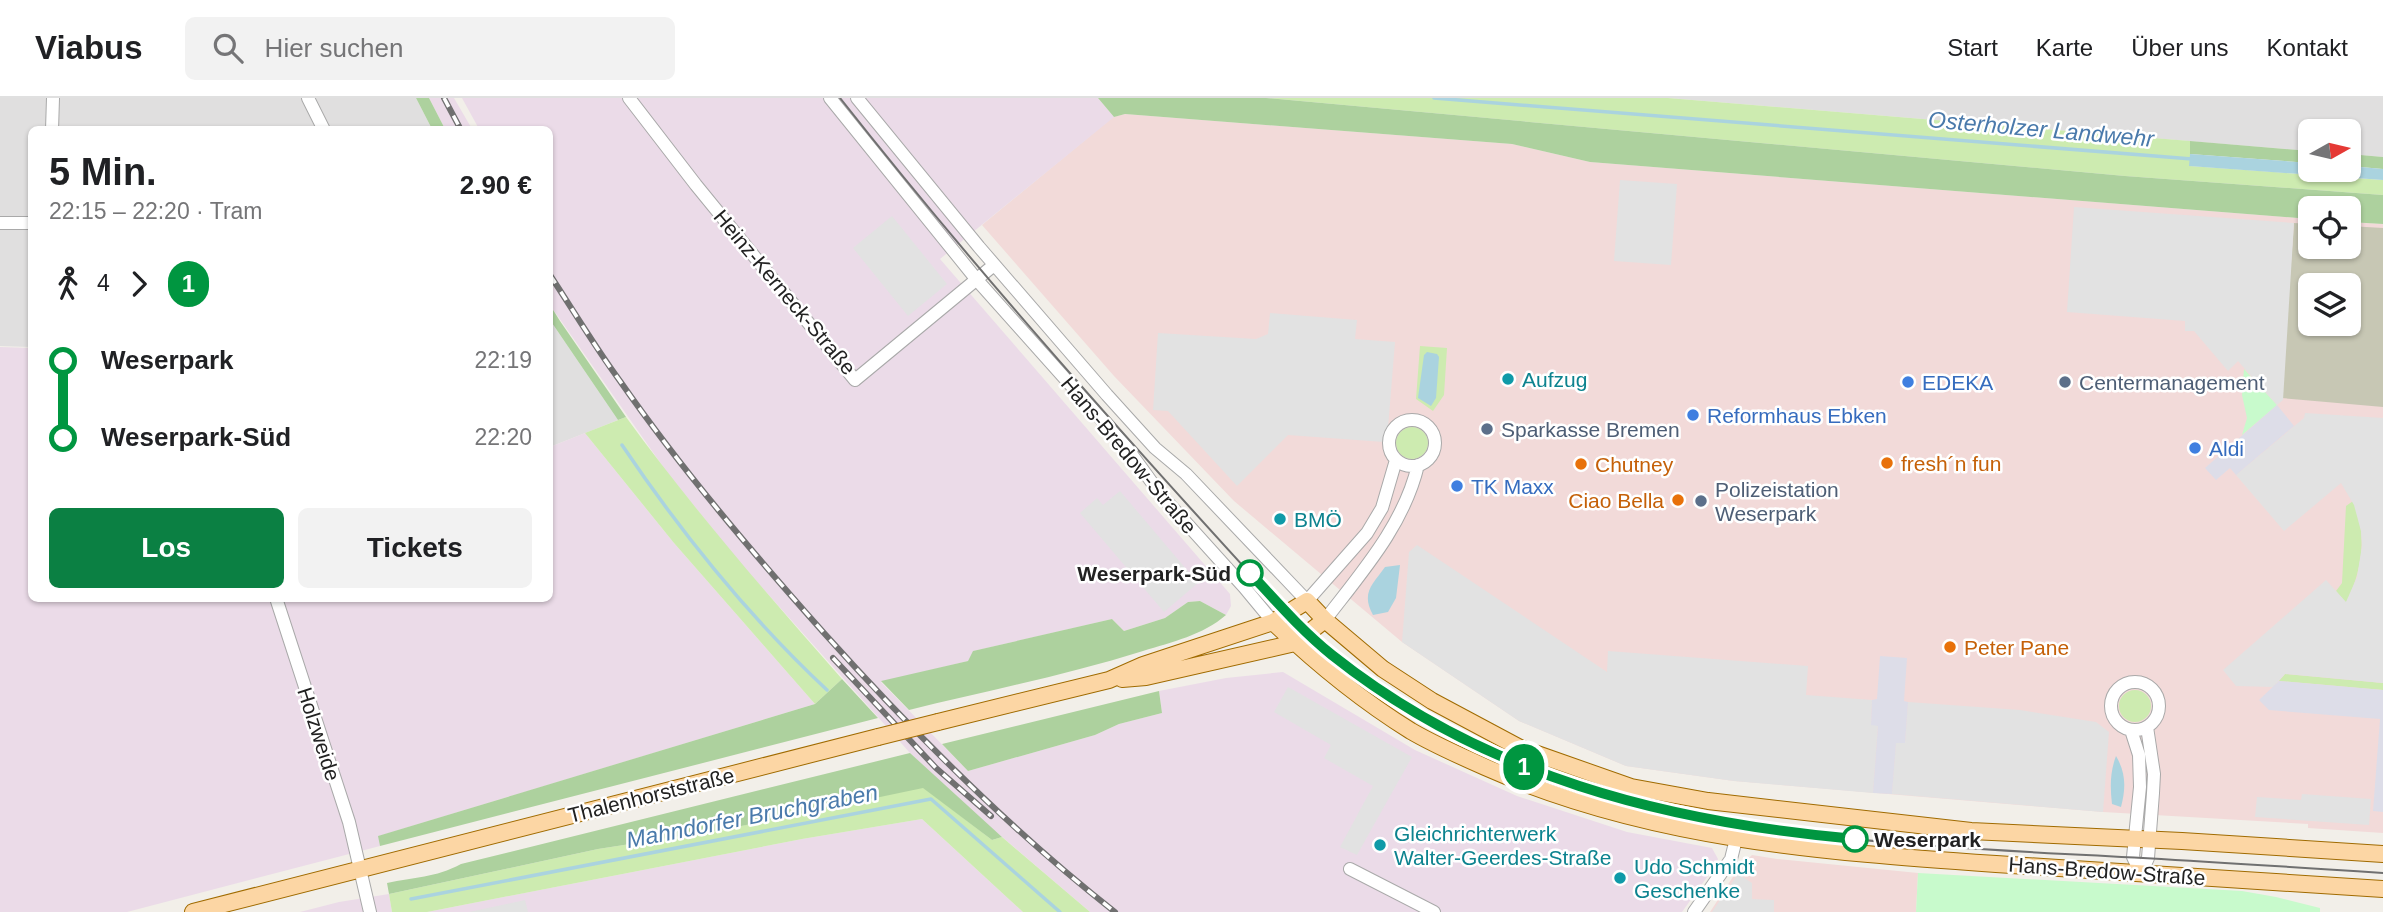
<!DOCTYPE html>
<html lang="de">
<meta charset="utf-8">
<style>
body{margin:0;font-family:Helvetica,sans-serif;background:#f2f2f2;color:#202124;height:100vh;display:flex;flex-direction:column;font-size:26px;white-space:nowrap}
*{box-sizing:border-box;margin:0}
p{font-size:23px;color:#757577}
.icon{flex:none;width:38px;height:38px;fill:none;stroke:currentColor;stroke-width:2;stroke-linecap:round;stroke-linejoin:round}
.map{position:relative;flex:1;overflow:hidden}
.sheet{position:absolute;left:28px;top:28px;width:525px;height:476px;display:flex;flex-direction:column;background:#fff;border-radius:10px;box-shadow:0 2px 5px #0004}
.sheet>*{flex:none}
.badge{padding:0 14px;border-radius:23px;font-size:24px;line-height:46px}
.needle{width:46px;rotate:82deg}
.tools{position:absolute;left:2298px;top:21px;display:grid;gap:14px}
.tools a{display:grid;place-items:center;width:63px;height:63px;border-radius:10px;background:#fff;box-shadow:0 2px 5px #0004;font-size:35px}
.map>.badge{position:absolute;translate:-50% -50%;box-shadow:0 0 0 4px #fff}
.legs{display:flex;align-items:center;gap:10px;height:77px;padding:0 21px;font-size:23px}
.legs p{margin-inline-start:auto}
.summary{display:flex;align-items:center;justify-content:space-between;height:119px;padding:0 21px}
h1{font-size:38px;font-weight:600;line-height:52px}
.button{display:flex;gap:14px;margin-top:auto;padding:14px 21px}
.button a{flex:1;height:80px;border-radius:10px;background:#0b8043;color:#fff;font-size:28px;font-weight:600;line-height:80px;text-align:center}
.button a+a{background:#f2f2f2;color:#202124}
ul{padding:0 21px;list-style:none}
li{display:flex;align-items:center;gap:24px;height:77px;font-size:26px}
li i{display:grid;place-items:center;width:10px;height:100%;margin:0 9px;background:currentColor}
li i::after{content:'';width:18px;height:18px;margin:-9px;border:5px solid;border-radius:50%;background:#fff}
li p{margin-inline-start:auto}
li:first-child i{background:linear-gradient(#0000 50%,currentColor 0)}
li:last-child i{background:linear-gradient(currentColor 50%,#0000 0)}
header{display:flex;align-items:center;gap:42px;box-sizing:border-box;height:98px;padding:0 35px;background:#fff;border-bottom:2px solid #e0e0e0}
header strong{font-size:33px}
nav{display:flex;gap:38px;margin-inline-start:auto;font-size:24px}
.search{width:490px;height:63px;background:#f2f2f2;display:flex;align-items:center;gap:18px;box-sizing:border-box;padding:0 24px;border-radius:10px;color:#757577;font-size:26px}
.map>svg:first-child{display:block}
.residential{fill:#e0dfdf}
.commercial{fill:#f2dad9;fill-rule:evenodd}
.industrial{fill:#ebdbe8}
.construction{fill:#c7c7b4;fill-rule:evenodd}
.grass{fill:#cdebb0}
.forest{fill:#add19e}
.park{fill:#c8facc}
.parking{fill:#e2e2e2}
.plaza{fill:#dddde8}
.water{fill:#aad3df}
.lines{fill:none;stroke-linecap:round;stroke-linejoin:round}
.stream{stroke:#aad3df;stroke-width:3.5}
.minor-casing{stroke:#a9a9a9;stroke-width:14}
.major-casing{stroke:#a06b00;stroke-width:18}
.minor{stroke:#fff;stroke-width:12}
.major{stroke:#fcd6a4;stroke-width:16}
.tram{stroke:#707070;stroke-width:2}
.rail-casing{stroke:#707070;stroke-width:6}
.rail{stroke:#fff;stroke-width:3.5;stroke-dasharray:10;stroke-linecap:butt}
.major-bridge-casing{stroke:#a06b00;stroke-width:18;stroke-linecap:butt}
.major-bridge{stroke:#fcd6a4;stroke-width:16}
.line-1-casing{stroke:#fff;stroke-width:16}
.line-1{stroke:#009640;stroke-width:10}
.culture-dot{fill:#0f9aa8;stroke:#fff;stroke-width:2.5}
.shop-dot{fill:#3f7fe0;stroke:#fff;stroke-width:2.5}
.service-dot{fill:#5c6f8a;stroke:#fff;stroke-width:2.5}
.food-dot{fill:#e8710a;stroke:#fff;stroke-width:2.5}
.stop-1-dot{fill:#fff;stroke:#009640;stroke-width:3.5}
.labels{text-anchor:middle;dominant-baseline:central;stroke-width:5;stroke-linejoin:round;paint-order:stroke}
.street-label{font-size:21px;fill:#222;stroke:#fff}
.culture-label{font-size:21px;fill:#0d838f;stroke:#fff;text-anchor:start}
.shop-label{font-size:21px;fill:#366cbe;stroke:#fff;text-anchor:start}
.service-label{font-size:21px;fill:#4e5e75;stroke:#fff;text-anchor:start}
.food-label{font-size:21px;fill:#c56008;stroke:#fff;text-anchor:start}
.stop-label{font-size:21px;font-weight:bold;fill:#222;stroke:#fff;text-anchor:end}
.water-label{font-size:23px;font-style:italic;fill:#4a7aab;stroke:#fff}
</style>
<header>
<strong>Viabus</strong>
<div class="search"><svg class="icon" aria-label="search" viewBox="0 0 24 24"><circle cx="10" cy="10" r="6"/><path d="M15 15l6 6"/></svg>Hier suchen</div>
<nav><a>Start</a><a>Karte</a><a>Über uns</a><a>Kontakt</a></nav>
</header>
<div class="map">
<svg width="2383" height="814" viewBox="0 0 2383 814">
<rect width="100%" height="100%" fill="#f2efe9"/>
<path class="residential" d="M0,0H416L432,31L32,32L31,249L0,248Z
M1668,0H2383V59L2349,56L2348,33H2310V53Z
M550,222L618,322L550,349Z"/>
<path class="commercial" d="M1125,16L1512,46L1590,64L2310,121V149H2348L2349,124L2383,126V735L2308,730V726L2103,714L1734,683L1626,668L1519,623L1402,544L1234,403L1114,278L982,127L1113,19ZM2310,187H2348V226H2310Z
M1752,757L1777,761L1918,775L1916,814H1710L1740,768Z"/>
<path class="industrial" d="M429,0H454L472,31H445Z
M462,0H1098L1114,19L940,161L1230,496L1231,508L1226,517L1200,503L1188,504L1165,520L1124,533L1112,521L974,553L968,563L881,584L968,673L1095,637L1119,626L1162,615L1159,593L1226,580L1283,574L1415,652L1517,698L1627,734L1712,750L1718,761L1715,768L1682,814H1090L960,703L910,655L740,465L666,373L550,207V32L479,31Z
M0,249L31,250L32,500H550V349L585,335L674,445L815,606L379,738L380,748L127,814H0Z
M922,721L1023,814H427L802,741Z
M389,796L392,814H300L339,804Z"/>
<path class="construction" d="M2294,125L2310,126V149H2348L2349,128L2383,130V309L2281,300ZM2310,187H2348V226H2310Z"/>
<path class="grass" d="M1266,0H1668L2190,43V68L2383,82V97L2125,78Z
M1420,248L1447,250L1444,297L1433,313L1416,301Z
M626,319C693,411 767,496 842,581L815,606L674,445L585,335Z
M1396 345a16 16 0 1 1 32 0a16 16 0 1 1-32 0Z
M2353,403C2368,436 2362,474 2346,505L2336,493L2342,485L2346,408Z
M2285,576L2383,585V592L2279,583Z
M2119 608a16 16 0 1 1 32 0a16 16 0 1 1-32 0Z
M923,689L992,742L1002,739L1090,814H1023L922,721L802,741L427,814H392L389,796L598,751L727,731Z"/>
<path class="forest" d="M416,0H429L445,31H432Z
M1098,0H1266L2125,78L2383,97V126L2349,124L2348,110H2310V121L1590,64L1512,46L1125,16L1114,19Z
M2190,43L2310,53V65L2190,56Z
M2349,56L2383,59V71L2349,68Z
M550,207L560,223L626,319L618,322L550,222Z
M1200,503L1226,517C1203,537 1172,544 1143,553C1066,577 987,593 909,612L881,583L968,563L973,553L1112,521L1124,533L1165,520L1188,504Z
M842,581L878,620L380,748L378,738L815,606Z
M1159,593L1162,615L1119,626L1095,637L968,673L942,646Z
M910,655L1002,739L992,742L923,690L727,731L598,751L389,796L387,785C414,779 435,780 461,766Z"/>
<path class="park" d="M2244,271L2277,307L2242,337L2247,320L2242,297Z
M1918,775L2242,793L2276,799L2320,810V814H1916Z"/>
<path class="parking" d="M1620,82L1677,86L1671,167L1614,163Z
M2074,109L2294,125L2283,302L2277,307L2238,263L2228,273L2194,233H2185V223L2067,214Z
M892,118L947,186L908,218L853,150Z
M1270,215L1357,222L1355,241L1395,244L1388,330L1384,344L1288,337L1237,388L1168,313L1153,312L1158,235L1256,241L1268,236Z
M2305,315L2383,320V585L2285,576L2273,589L2236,588L2223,572L2326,482L2346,504L2357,479L2362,448L2361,433L2354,407L2341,385L2284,433L2236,377L2304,320Z
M1120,393L1198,485L1164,514L1080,415L1097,400L1103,407Z
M1417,447L1607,574L1608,553L1808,568L1806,597L1872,602L1871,626L1878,627L1873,695L1734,683L1626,668L1519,623L1402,544L1409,454Z
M1288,589L1412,659L1357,757L1340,749L1373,688L1324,660L1331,647L1274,614Z
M1908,604L2020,612L2096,624L2109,634L2103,714L1892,696L1896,644L1905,645Z
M2302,696L2371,701L2369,727L2255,719L2257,699L2301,702Z
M1738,776L1752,785V801L1774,802V814H1712Z
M525,802L528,814H469Z"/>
<path class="plaza" d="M2277,307L2294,328L2236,377L2230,370L2216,382L2205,370Z
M1880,558L1907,560L1904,603L1908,604L1905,645H1896L1892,696L1873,695L1878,628L1871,627L1872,602L1877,601Z
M2279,583L2383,592V714L2373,713L2380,621L2269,612L2259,602Z"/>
<path class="water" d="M2190,56L2310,65V72H2348L2349,68L2383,71V82L2189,68Z
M1427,254L1437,256L1439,259L1436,300L1431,308L1418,300L1424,257Z
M1400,467L1396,500L1388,514L1373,517C1361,495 1372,487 1385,469Z
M2116,658C2126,675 2126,690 2121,709L2112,706C2110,689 2110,674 2116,658Z"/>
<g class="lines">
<path class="stream" d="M1434,0L2192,61
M622,347C680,433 751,521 827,592
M411,801L931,701L1060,814"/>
<defs>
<path id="minor" d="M308,0L324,32
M629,0L696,87L855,282L994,167
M830,0L977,182L1127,350L1161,397L1244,489L1273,524
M857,0L979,149L1107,297L1155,350L1186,376L1307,503L1367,435L1382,410L1396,362
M52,32L53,0
M0,125H32
M1389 345a23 23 0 1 1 46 0a23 23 0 1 1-46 0Z
M276,500L349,724L370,814
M1325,522C1361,475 1404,427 1418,367
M2111 608a24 24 0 1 1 48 0a24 24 0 1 1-48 0Z
M2131,632L2139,657L2140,689L2133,759L2141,776
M1350,771L1434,814
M2141,776L2148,760L2153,695L2154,676L2147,629
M1694,814L1731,761L1736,741"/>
<path id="major" d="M1273,524C1315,564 1361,602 1411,633C1435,647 1460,658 1485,669C1647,741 1822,754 1996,766C2125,775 2254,782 2383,791
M1122,581L1146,579L1295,545L1325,522
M938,624L1109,582L1143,567L1273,524L1307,503L1325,522L1383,571L1432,603L1520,650L1631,689L1708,703L1971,733L2182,743L2383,756
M193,814L878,639"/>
</defs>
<use href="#minor" class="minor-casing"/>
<use href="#major" class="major-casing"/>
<use href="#minor" class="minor"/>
<use href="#major" class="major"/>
<path class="tram" d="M840,0C981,179 1133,348 1287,516C1498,723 1787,741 2065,756C2171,761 2277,768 2383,775"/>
<defs>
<path id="rail" d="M444,0L461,32
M550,177C573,212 595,249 620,283C682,372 752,454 824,535C913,634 1009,731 1115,814
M833,560L936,670L991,718"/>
</defs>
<use href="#rail" class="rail-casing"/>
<use href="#rail" class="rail"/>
<defs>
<path id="major-bridge" d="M878,639L938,624"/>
</defs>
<use href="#major-bridge" class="major-bridge-casing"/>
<use href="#major-bridge" class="major-bridge"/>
</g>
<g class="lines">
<defs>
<path id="line-1" d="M1250,475C1276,503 1302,533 1332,557C1484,678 1665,724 1855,741"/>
</defs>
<use href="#line-1" class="line-1-casing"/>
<use href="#line-1" class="line-1"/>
</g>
<g class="culture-dot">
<circle cx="1508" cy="281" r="7"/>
<circle cx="1280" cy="421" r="7"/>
<circle cx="1380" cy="747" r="7"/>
<circle cx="1620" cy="780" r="7"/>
</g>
<g class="shop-dot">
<circle cx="1908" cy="284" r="7"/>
<circle cx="1693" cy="317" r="7"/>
<circle cx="2195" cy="350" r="7"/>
<circle cx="1457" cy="388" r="7"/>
</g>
<g class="service-dot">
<circle cx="2065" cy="284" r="7"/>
<circle cx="1487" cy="331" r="7"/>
<circle cx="1701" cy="403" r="7"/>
</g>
<g class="food-dot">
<circle cx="1887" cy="365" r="7"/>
<circle cx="1581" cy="366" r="7"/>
<circle cx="1678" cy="402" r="7"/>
<circle cx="1950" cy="549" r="7"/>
</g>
<g class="stop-1-dot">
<circle cx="1250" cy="475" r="12"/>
<circle cx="1855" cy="741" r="12"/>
</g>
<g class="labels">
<g class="street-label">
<text transform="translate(785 194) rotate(50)">Heinz-Kerneck-Straße</text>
<text transform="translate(1129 357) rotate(50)">Hans-Bredow-Straße</text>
<text transform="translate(319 636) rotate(72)">Holzweide</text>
<text transform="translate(651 697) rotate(-14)">Thalenhorststraße</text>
<text transform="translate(2107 773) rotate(4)">Hans-Bredow-Straße</text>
</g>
<g class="culture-label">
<text x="1522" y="281">Aufzug</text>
<text x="1294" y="421">BMÖ</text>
<text x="1394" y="735">Gleichrichterwerk<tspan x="1394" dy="24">Walter-Geerdes-Straße</tspan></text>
<text x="1634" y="768">Udo Schmidt<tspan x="1634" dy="24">Geschenke</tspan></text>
</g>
<g class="shop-label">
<text x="1922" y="284">EDEKA</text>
<text x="1707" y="317">Reformhaus Ebken</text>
<text x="2209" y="350">Aldi</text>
<text x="1471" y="388">TK Maxx</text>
</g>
<g class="service-label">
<text x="2079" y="284">Centermanagement</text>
<text x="1501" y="331">Sparkasse Bremen</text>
<text x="1715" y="391">Polizeistation<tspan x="1715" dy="24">Weserpark</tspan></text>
</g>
<g class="food-label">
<text x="1901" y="365">fresh´n fun</text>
<text x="1595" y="366">Chutney</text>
<text x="1664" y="402" text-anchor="end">Ciao Bella</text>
<text x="1964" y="549">Peter Pane</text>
</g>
<g class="stop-label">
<text x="1231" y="475">Weserpark-Süd</text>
<text x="1874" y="741" text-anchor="start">Weserpark</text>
</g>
<g class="water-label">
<text transform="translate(2041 31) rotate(5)">Osterholzer Landwehr</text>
<text transform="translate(752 718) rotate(-11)">Mahndorfer Bruchgraben</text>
</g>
</g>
</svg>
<div class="tools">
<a><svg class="needle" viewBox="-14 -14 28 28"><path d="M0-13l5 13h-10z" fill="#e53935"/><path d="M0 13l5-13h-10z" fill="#757577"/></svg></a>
<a><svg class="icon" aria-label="locate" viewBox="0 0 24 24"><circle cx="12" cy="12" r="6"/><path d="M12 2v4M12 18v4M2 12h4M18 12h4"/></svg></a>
<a><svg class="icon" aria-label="layers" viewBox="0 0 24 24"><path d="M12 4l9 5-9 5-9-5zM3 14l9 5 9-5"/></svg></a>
</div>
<b class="badge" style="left:1524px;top:669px;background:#009640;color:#fff">1</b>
<section class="sheet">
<div class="summary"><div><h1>5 Min.</h1><p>22:15 – 22:20 · Tram</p></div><b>2.90 €</b></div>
<div class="legs"><svg class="icon" aria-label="walk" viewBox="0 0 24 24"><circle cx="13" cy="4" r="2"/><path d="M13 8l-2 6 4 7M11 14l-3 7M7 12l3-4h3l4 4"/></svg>4<svg class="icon" aria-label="forward" viewBox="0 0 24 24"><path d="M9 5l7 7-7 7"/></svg><b class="badge" style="background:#009640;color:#fff">1</b></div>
<ul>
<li><i style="color:#009640"></i><b>Weserpark</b><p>22:19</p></li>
<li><i style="color:#009640"></i><b>Weserpark-Süd</b><p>22:20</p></li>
</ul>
<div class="button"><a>Los</a><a>Tickets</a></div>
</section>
</div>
